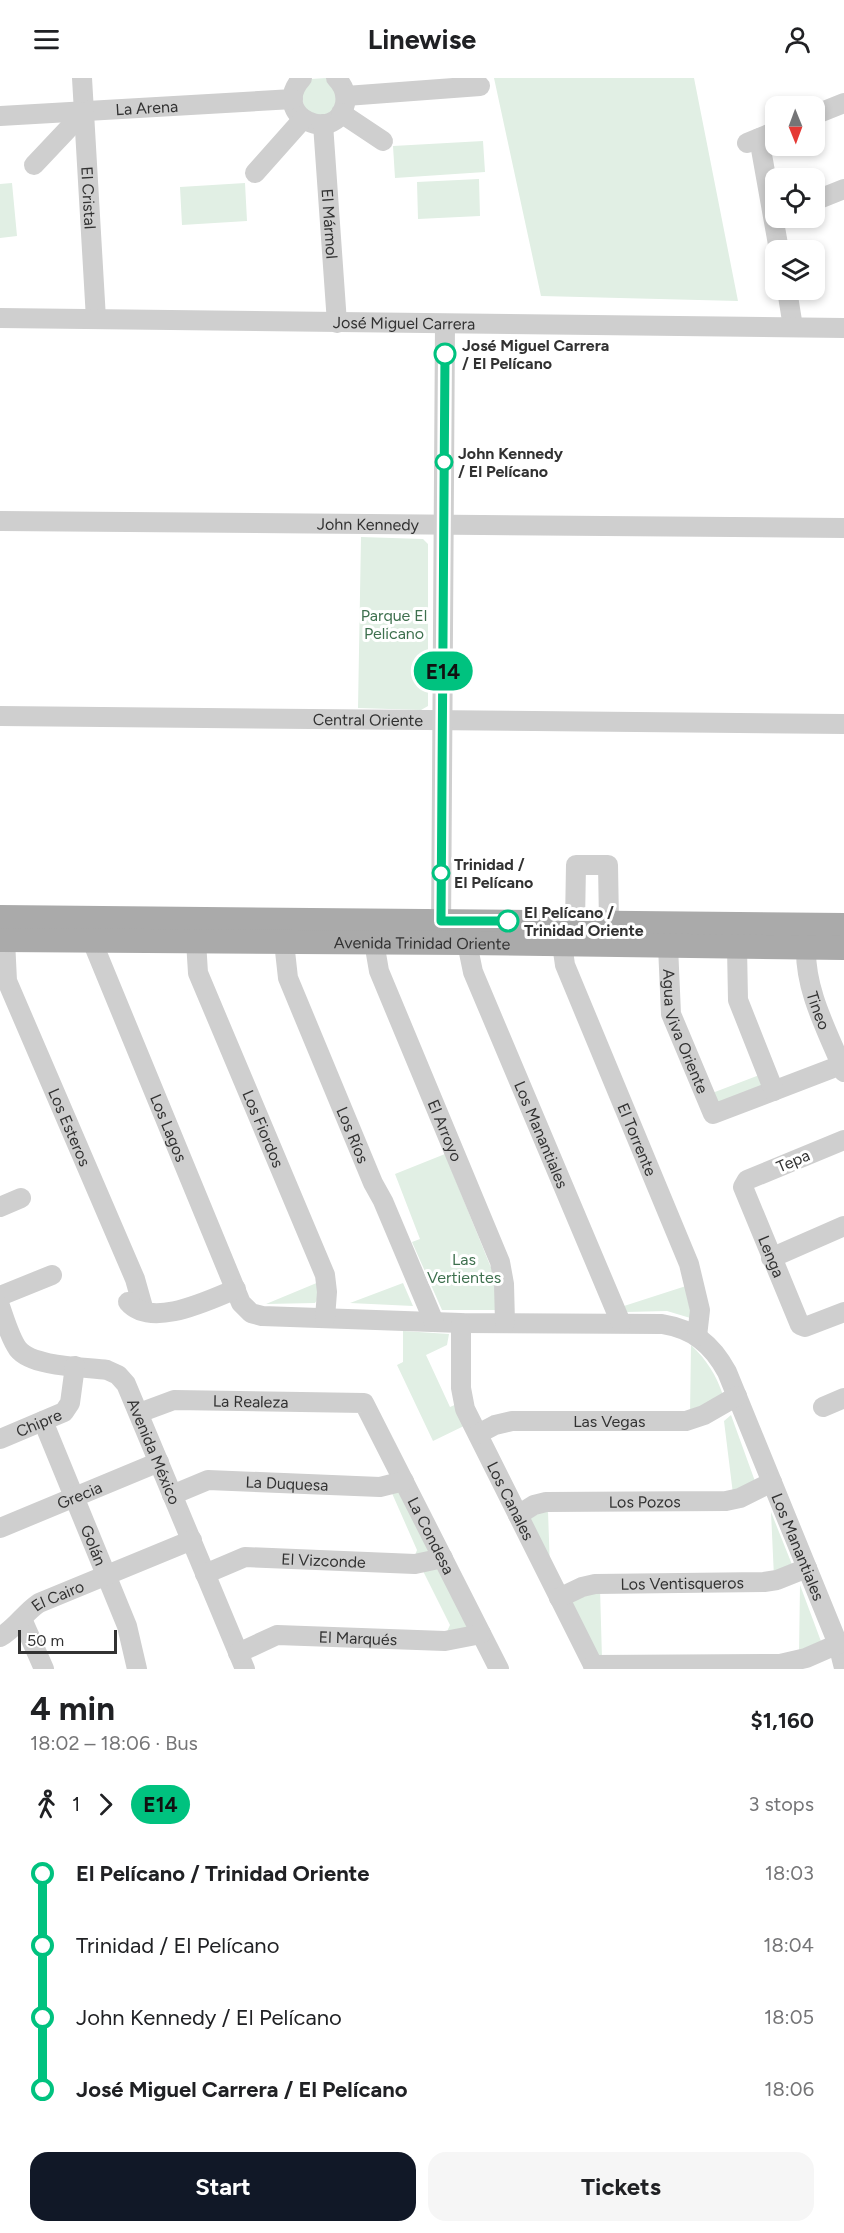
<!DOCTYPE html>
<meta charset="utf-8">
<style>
body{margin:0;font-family:Figtree,sans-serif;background:#f6f6f6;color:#202124;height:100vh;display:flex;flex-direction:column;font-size:22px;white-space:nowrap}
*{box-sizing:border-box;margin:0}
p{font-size:20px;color:#757577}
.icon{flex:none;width:33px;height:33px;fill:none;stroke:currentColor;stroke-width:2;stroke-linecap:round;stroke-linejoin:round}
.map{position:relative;height:1591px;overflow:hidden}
.sheet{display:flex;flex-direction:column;background:#fff;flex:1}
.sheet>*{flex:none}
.badge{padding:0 12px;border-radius:20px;font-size:21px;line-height:39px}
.needle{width:39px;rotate:179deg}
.buttons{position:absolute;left:765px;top:18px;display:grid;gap:12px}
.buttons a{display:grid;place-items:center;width:60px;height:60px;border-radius:12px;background:#fff;box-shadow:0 3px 9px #0003;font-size:30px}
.scale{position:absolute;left:18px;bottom:15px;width:99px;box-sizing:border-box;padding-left:6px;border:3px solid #323232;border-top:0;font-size:16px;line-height:21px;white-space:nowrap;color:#323232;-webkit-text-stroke:4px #fff;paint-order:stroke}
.map>.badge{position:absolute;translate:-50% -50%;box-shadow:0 0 0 3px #fff}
.legs{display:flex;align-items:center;gap:9px;height:66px;padding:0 30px;font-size:20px}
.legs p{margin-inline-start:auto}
.head{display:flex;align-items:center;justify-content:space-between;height:102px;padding:0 30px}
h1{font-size:33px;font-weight:700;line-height:45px}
.button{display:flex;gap:12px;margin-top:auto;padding:12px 30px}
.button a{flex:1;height:69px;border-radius:18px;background:#111827;color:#fff;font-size:24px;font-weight:700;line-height:69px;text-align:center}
.button a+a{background:#f6f6f6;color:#202124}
ul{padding:0 30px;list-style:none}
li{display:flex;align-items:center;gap:21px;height:72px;font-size:22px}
li i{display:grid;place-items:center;width:9px;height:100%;margin:0 8px;background:currentColor}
li i::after{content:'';width:15px;height:15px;margin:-8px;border:4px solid;border-radius:50%;background:#fff}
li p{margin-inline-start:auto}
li:first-child i{background:linear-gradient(#0000 50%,currentColor 0)}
li:last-child i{background:linear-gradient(currentColor 50%,#0000 0)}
header{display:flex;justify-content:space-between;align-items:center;height:78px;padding:0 30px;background:#fff;font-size:27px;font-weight:700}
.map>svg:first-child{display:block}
.green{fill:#e1efe4}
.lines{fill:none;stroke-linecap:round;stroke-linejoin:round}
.minor{stroke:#cfcfcf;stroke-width:20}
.major{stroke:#aaa;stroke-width:24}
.line-1-casing{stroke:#fff;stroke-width:14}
.line-1{stroke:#00c27f;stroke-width:9}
.stop-1-dot{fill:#fff;stroke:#00c27f;stroke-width:3}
.labels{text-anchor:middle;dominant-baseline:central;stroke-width:6;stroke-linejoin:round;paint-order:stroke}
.street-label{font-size:16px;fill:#323232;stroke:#fff}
.stop-label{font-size:16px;font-weight:bold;fill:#323232;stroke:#fff;text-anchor:start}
.park-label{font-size:16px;fill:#3e704e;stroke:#fff}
</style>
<header><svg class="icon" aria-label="menu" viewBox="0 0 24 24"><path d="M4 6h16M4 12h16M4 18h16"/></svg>Linewise<svg class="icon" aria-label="person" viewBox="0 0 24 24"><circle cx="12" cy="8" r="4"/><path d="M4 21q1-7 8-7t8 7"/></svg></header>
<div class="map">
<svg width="844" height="1591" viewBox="0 0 844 1591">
<rect width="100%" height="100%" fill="#fff"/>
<path class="green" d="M326,0L331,2L340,12L333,38L306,37L300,11L310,1Z
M494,0H694L738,223L541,218Z
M483,63L485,94L395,100L393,68Z
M479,101L480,138L418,141L417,104Z
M12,105L17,158L0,160V106Z
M245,105L247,143L182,147L180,109Z
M361,459L423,461L428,466V628L421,632L358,630Z
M762,996L767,1009L719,1032L707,1017Z
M445,1076L494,1197L500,1232H442L412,1164L420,1161L395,1096Z
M319,1204V1219L315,1225L266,1226Z
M403,1205L413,1228L350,1225Z
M686,1208L697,1242L667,1233L626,1234L624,1228Z
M403,1253L449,1256L447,1267L426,1277L450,1329L459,1325L468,1346L433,1363L397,1287L403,1284Z
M691,1267C707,1282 716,1297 723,1317L690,1336Z
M731,1337L756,1406L733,1416L724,1343Z
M403,1409L435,1471L413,1483L417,1472L391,1413Z
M543,1433H548L550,1491L528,1442Z
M771,1434L793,1489L774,1499Z
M437,1485L474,1551L444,1560L450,1547L421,1489Z
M800,1507L822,1566L799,1577Z
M600,1510L602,1581H595L570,1521Z"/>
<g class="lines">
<g class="minor">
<path id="s1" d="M82,0L96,241"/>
<path d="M302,0C268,38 336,68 345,26C347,15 343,7 336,0"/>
<path d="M346,18L480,8"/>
<path d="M341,35L383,63"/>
<path d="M814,37L844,25"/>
<path id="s2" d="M0,38L293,21"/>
<path id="s3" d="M323,46L337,245"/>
<path d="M759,60L779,172"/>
<path d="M747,65L776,53"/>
<path d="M34,87L84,34"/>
<path d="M255,95L303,41"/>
<path d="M814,123L844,111"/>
<path d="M787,212L793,249"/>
<path id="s4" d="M0,240L844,250"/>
<path id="s5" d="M0,443L844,450"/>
<path id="s6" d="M0,638L844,646"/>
<path d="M575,844L576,787H608L609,844"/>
<path d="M441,856L445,246"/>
<path id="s7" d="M5,862L7,903L135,1201L144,1233"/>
<path id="s8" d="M92,863L241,1225L251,1235L262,1238L461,1245L662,1246C693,1251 712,1266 727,1294L838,1566L844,1590"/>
<path id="s9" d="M196,863L198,895L325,1197L327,1214L325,1240"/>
<path id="s10" d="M284,864L288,900L373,1105L383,1123L434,1244"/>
<path id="s11" d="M374,864L379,893L500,1184L504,1206L505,1245"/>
<path id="s12" d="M467,865L473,894L621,1245"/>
<path id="s13" d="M562,866L565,887L689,1186L700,1232L697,1258"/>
<path id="s14" d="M668,868L671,936L713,1036L841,987"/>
<path d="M737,869L738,922L774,1013"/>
<path id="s15" d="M806,870C805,914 828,954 844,994"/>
<path id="s16" d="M844,1062L747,1102L743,1109L800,1247L805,1249L844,1234"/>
<path d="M0,1129L21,1120"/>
<path d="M771,1180L844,1148"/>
<path d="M0,1218L52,1197"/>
<path d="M128,1224C151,1251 209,1222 236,1211"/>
<path id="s17" d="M0,1228C5,1242 10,1260 18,1271C32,1289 85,1289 107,1292L118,1297L126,1306L245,1591"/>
<path id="s18" d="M461,1245V1310L465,1331L595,1591"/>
<path d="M823,1329L844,1320"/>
<path id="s19" d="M139,1335L174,1322L364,1325L499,1591"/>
<path id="s20" d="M43,1343L127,1548L137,1591"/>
<path id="s21" d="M478,1356L495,1347L512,1343H686L704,1337L737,1318"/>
<path id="s22" d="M0,1361L64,1334L70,1325L75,1288"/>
<path id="s23" d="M172,1417L208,1402L380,1409L404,1403"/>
<path id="s24" d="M518,1437L534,1427L546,1424L726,1423L740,1420L772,1404"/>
<path id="s25" d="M0,1450L159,1384"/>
<path id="s26" d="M205,1496L245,1479L415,1486L443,1480"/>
<path id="s27" d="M559,1520L582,1509L595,1506L764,1504L777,1502L807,1490"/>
<path d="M22,1541L44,1591"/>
<path id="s28" d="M0,1559C16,1550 24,1535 39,1525L192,1462"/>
<path id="s29" d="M238,1575L277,1557L445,1563L481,1556"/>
<path d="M593,1587L780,1586L806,1580L838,1566"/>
</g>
<g class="major">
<path d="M0,839L844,847"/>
<path id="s30" d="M0,862L467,865L844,870"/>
</g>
</g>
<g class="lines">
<defs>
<path id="line-1" d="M445,276L441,843H508"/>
</defs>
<use href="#line-1" class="line-1-casing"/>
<use href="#line-1" class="line-1"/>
</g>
<g class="stop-1-dot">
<circle cx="445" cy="276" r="10"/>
<circle cx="444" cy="384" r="8"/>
<circle cx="441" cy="795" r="8"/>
<circle cx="508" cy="843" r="10"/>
</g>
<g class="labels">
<g class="street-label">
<text stroke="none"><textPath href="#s2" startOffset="147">La Arena</textPath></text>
<text stroke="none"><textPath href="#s1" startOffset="120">El Cristal</textPath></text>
<text stroke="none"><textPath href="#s3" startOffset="100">El Mármol</textPath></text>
<text stroke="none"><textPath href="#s4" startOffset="404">José Miguel Carrera</textPath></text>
<text stroke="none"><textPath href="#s5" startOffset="368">John Kennedy</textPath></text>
<text stroke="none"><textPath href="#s6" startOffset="368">Central Oriente</textPath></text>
<text stroke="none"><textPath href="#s30" startOffset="422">Avenida Trinidad Oriente</textPath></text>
<text stroke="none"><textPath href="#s15" startOffset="64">Tineo</textPath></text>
<text stroke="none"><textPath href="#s14" startOffset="88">Agua Viva Oriente</textPath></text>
<text stroke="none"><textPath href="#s7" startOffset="200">Los Esteros</textPath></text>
<text stroke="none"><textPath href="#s8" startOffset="202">Los Lagos</textPath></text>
<text stroke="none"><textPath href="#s9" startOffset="201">Los Fiordos</textPath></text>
<text stroke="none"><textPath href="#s11" startOffset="202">El Arroyo</textPath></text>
<text stroke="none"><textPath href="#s10" startOffset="206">Los Ríos</textPath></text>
<text stroke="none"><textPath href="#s12" startOffset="206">Los Manantiales</textPath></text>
<text stroke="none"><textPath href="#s13" startOffset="210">El Torrente</textPath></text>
<text transform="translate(793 1083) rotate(-23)">Tepa</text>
<text stroke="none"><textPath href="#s16" startOffset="188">Lenga</textPath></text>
<text stroke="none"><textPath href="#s19" startOffset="114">La Realeza</textPath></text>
<text stroke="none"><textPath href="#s21" startOffset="134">Las Vegas</textPath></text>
<text stroke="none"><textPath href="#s22" startOffset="42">Chipre</textPath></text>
<text stroke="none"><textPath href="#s17" startOffset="237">Avenida México</textPath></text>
<text stroke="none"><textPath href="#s23" startOffset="118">La Duquesa</textPath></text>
<text stroke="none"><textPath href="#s25" startOffset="86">Grecia</textPath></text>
<text stroke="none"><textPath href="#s18" startOffset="189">Los Canales</textPath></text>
<text stroke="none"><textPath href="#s24" startOffset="130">Los Pozos</textPath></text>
<text stroke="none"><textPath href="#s19" startOffset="376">La Condesa</textPath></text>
<text stroke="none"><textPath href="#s20" startOffset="134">Golán</textPath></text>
<text stroke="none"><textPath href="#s8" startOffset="1090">Los Manantiales</textPath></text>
<text stroke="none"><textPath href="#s26" startOffset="122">El Vizconde</textPath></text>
<text stroke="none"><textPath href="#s27" startOffset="126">Los Ventisqueros</textPath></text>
<text stroke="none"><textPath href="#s28" startOffset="72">El Cairo</textPath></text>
<text stroke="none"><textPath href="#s29" startOffset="124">El Marqués</textPath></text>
</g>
<g class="stop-label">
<text x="462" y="267">José Miguel Carrera<tspan x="462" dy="18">/ El Pelícano</tspan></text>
<text x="458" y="375">John Kennedy<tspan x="458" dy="18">/ El Pelícano</tspan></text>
<text x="454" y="786">Trinidad /<tspan x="454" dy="18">El Pelícano</tspan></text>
<text x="524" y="834">El Pelícano /<tspan x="524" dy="18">Trinidad Oriente</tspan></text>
</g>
<g class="park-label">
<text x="394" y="537">Parque El<tspan x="394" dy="18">Pelicano</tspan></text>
<text x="464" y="1181">Las<tspan x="464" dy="18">Vertientes</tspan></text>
</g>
</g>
</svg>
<div class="buttons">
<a><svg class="needle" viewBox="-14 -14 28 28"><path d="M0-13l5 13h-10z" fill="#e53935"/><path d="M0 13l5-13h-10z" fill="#757577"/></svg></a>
<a><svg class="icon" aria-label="locate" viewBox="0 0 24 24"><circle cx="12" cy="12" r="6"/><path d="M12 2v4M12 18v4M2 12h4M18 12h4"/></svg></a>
<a><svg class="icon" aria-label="layers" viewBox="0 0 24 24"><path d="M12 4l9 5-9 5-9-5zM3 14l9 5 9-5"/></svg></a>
</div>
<div class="scale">50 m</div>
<b class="badge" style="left:443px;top:593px;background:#00c27f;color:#111">E14</b>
</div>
<section class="sheet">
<div class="head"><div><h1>4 min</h1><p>18:02 – 18:06 · Bus</p></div><b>$1,160</b></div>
<div class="legs"><svg class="icon" aria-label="walk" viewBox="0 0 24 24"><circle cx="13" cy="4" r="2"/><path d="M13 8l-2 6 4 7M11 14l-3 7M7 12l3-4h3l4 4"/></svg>1<svg class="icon" aria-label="forward" viewBox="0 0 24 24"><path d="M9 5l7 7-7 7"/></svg><b class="badge" style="background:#00c27f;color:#111">E14</b><p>3 stops</p></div>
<ul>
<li><i style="color:#00c27f"></i><b>El Pelícano / Trinidad Oriente</b><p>18:03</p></li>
<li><i style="color:#00c27f"></i><span>Trinidad / El Pelícano</span><p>18:04</p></li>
<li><i style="color:#00c27f"></i><span>John Kennedy / El Pelícano</span><p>18:05</p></li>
<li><i style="color:#00c27f"></i><b>José Miguel Carrera / El Pelícano</b><p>18:06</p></li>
</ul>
<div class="button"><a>Start</a><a>Tickets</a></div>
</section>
